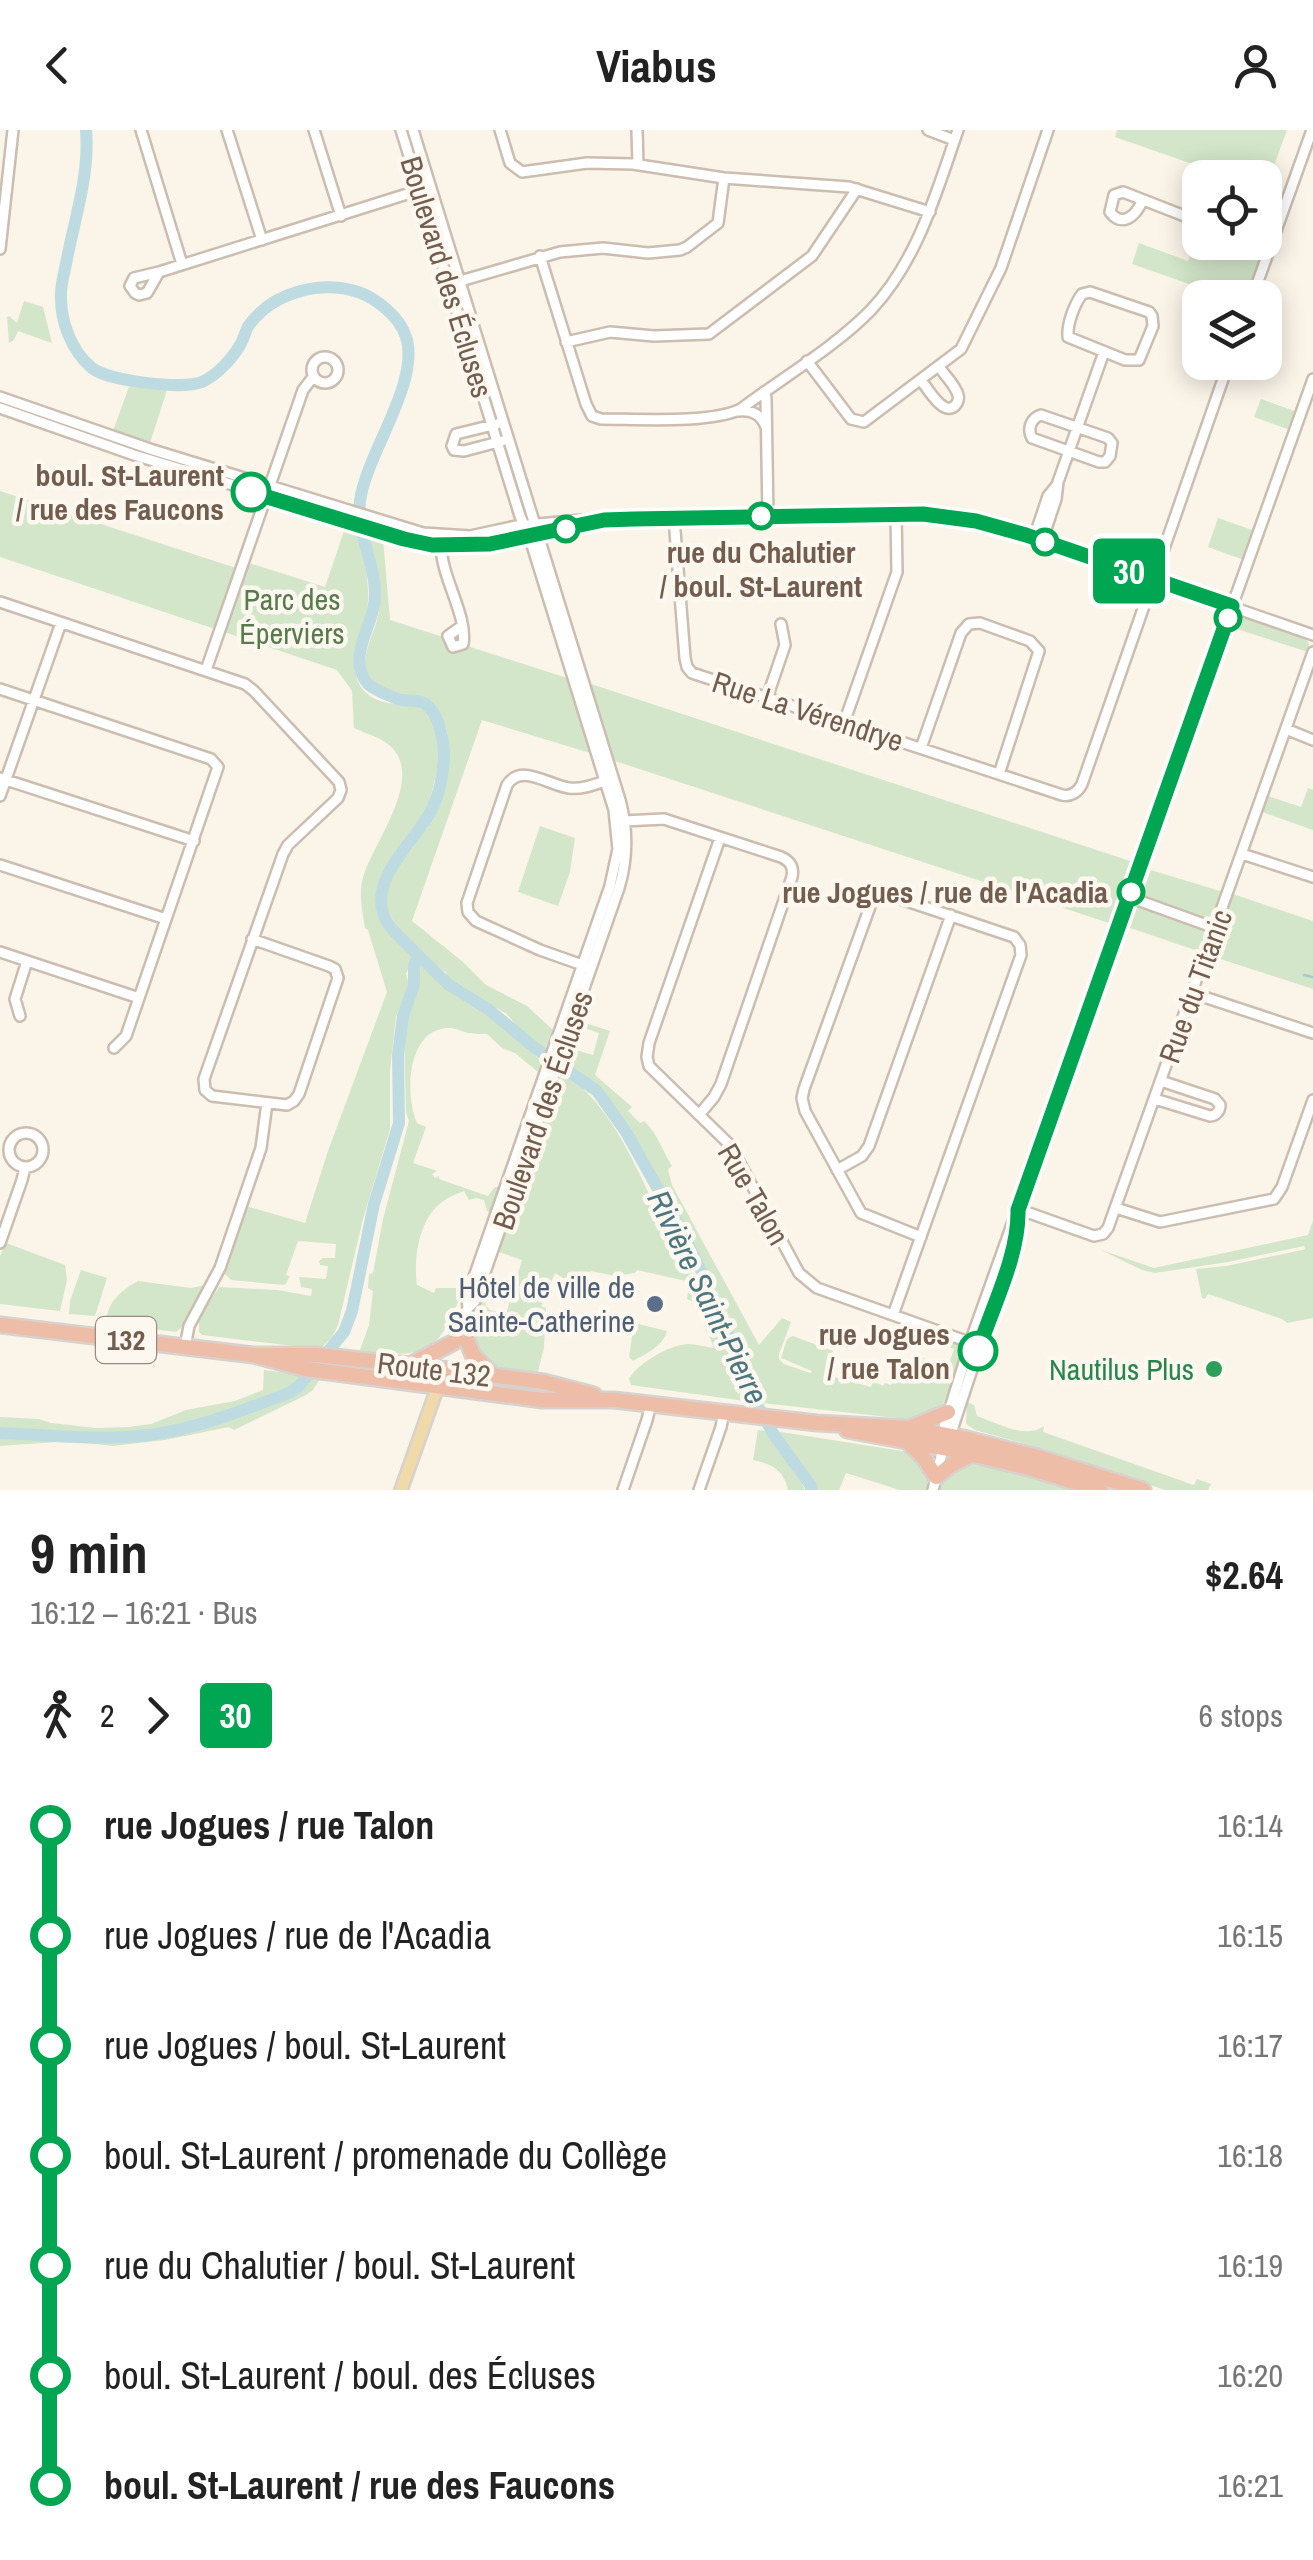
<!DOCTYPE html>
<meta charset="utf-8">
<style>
body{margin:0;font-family:"Archivo Narrow",sans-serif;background:#f6f6f6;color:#222;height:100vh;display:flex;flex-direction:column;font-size:38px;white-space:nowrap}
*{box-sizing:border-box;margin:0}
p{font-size:32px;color:#767676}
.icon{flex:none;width:55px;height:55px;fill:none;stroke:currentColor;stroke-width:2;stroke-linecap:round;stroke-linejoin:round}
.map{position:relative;height:1360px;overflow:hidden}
.drawer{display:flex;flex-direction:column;background:#fff;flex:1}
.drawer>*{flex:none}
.badge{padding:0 20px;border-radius:8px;font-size:35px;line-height:65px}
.controls{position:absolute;left:1182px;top:30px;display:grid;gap:20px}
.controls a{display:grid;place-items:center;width:100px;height:100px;border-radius:20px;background:#fff;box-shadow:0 5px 25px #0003;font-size:50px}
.map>.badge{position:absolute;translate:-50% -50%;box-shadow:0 0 0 5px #fff}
.legs{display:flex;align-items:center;gap:15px;height:110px;padding:0 30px;font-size:32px}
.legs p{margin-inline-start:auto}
.summary{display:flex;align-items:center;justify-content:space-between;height:170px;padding:0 30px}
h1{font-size:55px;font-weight:700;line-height:75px}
ul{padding:0 30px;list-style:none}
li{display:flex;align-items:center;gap:35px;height:110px;font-size:38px}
li i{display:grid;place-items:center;width:15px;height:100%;margin:0 12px;background:currentColor}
li i::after{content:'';width:25px;height:25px;margin:-12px;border:8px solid;border-radius:50%;background:#fff}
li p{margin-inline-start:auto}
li:first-child i{background:linear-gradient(#0000 50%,currentColor 0)}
li:last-child i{background:linear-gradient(currentColor 50%,#0000 0)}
header{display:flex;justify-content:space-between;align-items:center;height:130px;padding:0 30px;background:#fff;font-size:45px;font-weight:700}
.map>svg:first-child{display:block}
.green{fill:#d3e6c9}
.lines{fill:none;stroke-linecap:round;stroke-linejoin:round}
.stream{stroke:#a7c9d2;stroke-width:2.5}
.river{stroke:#bfdbe2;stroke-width:12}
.minor-casing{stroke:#cbbdb0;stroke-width:14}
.major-casing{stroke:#d8d2ce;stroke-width:16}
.highway-casing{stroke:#d8d2ce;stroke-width:19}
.minor{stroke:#fff;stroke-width:9}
.major{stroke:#f1daa9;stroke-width:11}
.highway{stroke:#edbda7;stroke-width:14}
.line-1-casing{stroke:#fff;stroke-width:22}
.line-1{stroke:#00a651;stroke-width:15}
.stop-1-dot{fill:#fff;stroke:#00a651;stroke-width:5}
.service-dot{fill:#5c6f8a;stroke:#fdf8ef;stroke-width:4}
.leisure-dot{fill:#2e9e5b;stroke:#fdf8ef;stroke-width:4}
.labels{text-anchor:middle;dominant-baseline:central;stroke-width:9;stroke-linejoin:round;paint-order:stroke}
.shield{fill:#fdf8ef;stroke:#9c8c7f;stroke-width:2.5}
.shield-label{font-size:28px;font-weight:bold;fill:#725d4f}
.street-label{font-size:30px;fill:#725d4f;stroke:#fdf8ef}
.stop-label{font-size:30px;font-weight:bold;fill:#725d4f;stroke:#fdf8ef;text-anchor:end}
.park-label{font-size:30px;fill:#577b4c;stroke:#fdf8ef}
.service-label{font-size:30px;fill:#4e5e75;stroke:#fdf8ef;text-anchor:end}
.leisure-label{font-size:30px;fill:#27864d;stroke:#fdf8ef;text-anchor:end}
.water-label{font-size:32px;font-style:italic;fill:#4c7682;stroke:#fdf8ef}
</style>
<header><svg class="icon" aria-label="back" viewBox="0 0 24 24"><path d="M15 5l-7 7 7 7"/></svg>Viabus<svg class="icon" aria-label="person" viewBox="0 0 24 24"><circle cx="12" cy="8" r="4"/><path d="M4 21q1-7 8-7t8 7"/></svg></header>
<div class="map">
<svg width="1313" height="1360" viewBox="0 0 1313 1360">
<rect width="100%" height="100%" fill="#faf4e9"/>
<path class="green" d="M1117,0H1287L1265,60V48L1230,47L1115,7Z
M1200,97V112L1244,113L1260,119L1262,128L1248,167H1226L1132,134L1139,113L1188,131Z
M24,171L43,177L52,213L18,201L14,210L9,213L7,187L9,186L17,193Z
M129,257L167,260L150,313L113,301Z
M1261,269L1297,282L1290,300L1254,287Z
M0,361L245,441L249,433L325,457L345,398L357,402C364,425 369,447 368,471C367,499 338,544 370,566C388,577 402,573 422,576L435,593L440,637L436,644L427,683L384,742L377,768L383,795L413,826L406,844L409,855L396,887L390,940V999L363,1089L338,1195L332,1207L320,1219L202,1205L199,1202V1188L219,1157L277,1160L311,1166L312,1159L301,1157L299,1147L326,1149L328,1136L320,1135L319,1131L323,1128H335L336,1114L298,1111L286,1145L290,1146L285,1155L231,1150L224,1143L246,1076L305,1093L328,1021L387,862L368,800L365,798C362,779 358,763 364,744C375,710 426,646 389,615C380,607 365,603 354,598L352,561L337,540L0,427Z
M1218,388L1255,401L1244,430L1208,417Z
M369,405L383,409L390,490L443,507C444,516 449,523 458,522L467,516L567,548L590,623L482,590L412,791L463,832L486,855L527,876L553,900L545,920L526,907L507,884L449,851L446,842C418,824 370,782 390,745C395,736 404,730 410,721C415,716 418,708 422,702C424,700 427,700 428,698C429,695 429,693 430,690C440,662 446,638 448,609C448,601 445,593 441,587C422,555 380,573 366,540C361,526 377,497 379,481C383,456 375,430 369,405Z
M1245,488L1305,508L1309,514L1308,522L1237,499L1239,491Z
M591,554L1136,733L1115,795L615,631Z
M1308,658L1313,660V700L1262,682L1268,666L1301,677Z
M540,696L575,708L570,742L558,776L518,762Z
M1151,740L1223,762L1215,784L1205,790L1141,766Z
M1233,764L1313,791V859L1211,826Z
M1138,775L1202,798L1207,807L1201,822L1130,798Z
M424,833L453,861L480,877L541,931L538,942L515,923L502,918L487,904C482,904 476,904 471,903C464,903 455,897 447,898C406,901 405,966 417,993L426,997L413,1033L437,1041L432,1044L435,1048L439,1046V1049L488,1066L495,1057H499L490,1082L487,1081L484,1070L476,1068L469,1070L464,1061C457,1064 448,1067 442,1072C419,1088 413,1130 417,1155L434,1163L436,1158H460L463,1150L467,1149C441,1217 435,1232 360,1220L369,1195L373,1161L368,1158L369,1144L373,1143L383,1089L409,991L406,982L404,901L418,858L420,837Z
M579,891L610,901L595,945L632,977L628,981L640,993L644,991C658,1004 662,1020 672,1036L668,1039L672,1055L759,1215L782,1188L791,1192L779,1224V1229L784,1234L810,1243L812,1241L781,1228L787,1209L793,1206L833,1221L835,1226L831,1236L837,1238L834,1247L871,1257L873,1251L883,1256L885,1253L891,1255L895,1246L901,1248L908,1247L910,1243L916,1245L922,1228L948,1236L954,1219L923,1208L927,1202L961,1214L964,1218L957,1241L941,1279L918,1289L897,1288L762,1273L748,1242L728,1183L715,1156L680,1101L637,1016L605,969L565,933L576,902L581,905L576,920L593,925L599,903L578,896Z
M562,941C620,982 638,1048 671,1107C680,1122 690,1138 699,1153C705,1161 714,1169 717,1178C726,1210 736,1243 752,1272L631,1255L629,1249C638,1233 669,1215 688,1214C696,1214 706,1217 714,1218C712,1212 710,1208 707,1202C701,1188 704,1176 687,1169L689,1156L686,1151L637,1140L635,1143L615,1146L591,1141L583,1145L576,1163L572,1154L555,1143L541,1176L546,1178L544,1217L538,1242C523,1240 503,1241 490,1234C460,1219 477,1184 485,1161L488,1162L485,1175L490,1180L506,1184L522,1130L499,1122Z
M1313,1091V1188L1287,1193L1282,1189L1208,1164L1205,1169L1202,1168L1196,1139L1226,1136L1302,1120L1305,1119L1304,1116L1228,1132L1155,1143L1142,1140L1101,1120L1154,1138L1308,1105Z
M6,1113L65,1135L67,1150L60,1181L0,1174V1126Z
M81,1140L107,1148L95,1186L69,1184L70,1171Z
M138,1151L191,1158L206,1155L184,1195L176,1202L112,1194L107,1191C106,1173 123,1159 138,1151Z
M634,1193L667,1201C662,1217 647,1223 633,1231L629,1227Z
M264,1240L321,1247L313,1260L306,1265L234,1300L229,1297L165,1310L113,1316L71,1311L0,1316V1287L39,1289L51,1293L96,1298L128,1297L151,1294L186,1280L235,1271L263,1260Z
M967,1272L974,1275L977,1286C998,1293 1025,1310 1044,1296L1043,1302L1191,1354L1194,1355L1197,1349L1211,1354L1208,1360H1165L1050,1321L975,1300L966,1294Z
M758,1300L767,1301C779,1321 796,1338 805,1360H788C784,1340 772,1334 753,1330Z
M775,1301L908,1322L926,1338L928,1348L927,1360H900L846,1343L839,1360H814L802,1337Z
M967,1334L996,1338L1075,1360H939L945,1346Z"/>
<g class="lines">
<path class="stream" d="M1304,845L1313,847"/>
<path class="river" d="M418,825L449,855L488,879L535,918L597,961L626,1002L685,1107L723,1188L747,1257L774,1305L811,1356V1360
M0,1303C49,1305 100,1311 149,1305C197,1299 247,1279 291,1262L299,1256L344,1202L352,1181L374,1074L399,993L398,925L403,886L414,855V836L418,825C409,815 394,804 387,792C364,751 415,713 432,679C439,666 443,644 444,628C444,612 440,583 424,573C418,570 408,571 402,570C395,569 388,565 381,562C378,560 371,557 368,554C347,530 370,500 374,475C380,440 356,407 360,371C366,324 421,252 406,207C400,187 376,168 358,162C321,150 273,162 249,195C245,201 244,209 240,215C232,229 217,245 202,252C183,260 108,251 92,238C71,221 60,190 61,164C61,154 64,143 66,134C74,90 90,45 86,0"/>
<defs>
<path id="minor" d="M141,0L182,134
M227,0L262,110
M314,0L341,86
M401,0L520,386L531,412L614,680L618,719L610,756L467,1167L468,1178
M413,0L620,670C628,700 628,728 619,758L475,1171L468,1178L459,1199
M500,0L510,33L522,42L587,33L633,34L724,48L849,57L930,82
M637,0L638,35
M928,0L954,10
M1142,71C1136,86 1122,98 1110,82L1114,65L1123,62L1200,92
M0,119L13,0
M540,126L586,274L592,286L601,289C638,289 710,294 741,279C782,248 835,217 871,180C918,130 936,63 958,0
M159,142L423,59
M159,142L147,163L139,165L135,163L130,156L134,148Z
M457,152L560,122L603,118L648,123L680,120L687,117L718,93L724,48
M1090,162L1149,182L1152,186L1153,196L1139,230H1125L1068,207C1067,194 1074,175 1082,164Z
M1252,168L1312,0
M566,212L610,202L654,206L709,204L812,126L857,59
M312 240a13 13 0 1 1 26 0a13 13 0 1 1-26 0Z
M807,231L851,289L864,292L961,219L1001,138L1048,0
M921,250C927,258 946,291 957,273C958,271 959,268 958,265C956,256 944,244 939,237
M764,262L766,268L768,386
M0,267L153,320L423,403L470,406L516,396L582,390L779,386H941L1007,399L1313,505
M0,278L134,325L428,414L482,415L589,395
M739,281C752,280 761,284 766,297
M1041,285L1108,308L1112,313L1110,326L1105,332H1099L1032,308C1027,299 1031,288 1041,285Z
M497,294L456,304L452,316L454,320L464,321L502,311
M674,388L685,528L687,537L692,543L1062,665C1071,667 1078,662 1082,654L1229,232
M1034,408L1048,366L1057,355
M1042,411L1056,369L1058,352L1104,222
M441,415C441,447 468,486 463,514L453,517L448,506L462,496
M0,472L245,554L254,561L339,652L341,660L338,668L288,715L283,724L204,949L205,960L212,966L287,975L294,971L299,964L338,848L335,839L329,836L252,809
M206,540L303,260L313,247
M0,559L211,629L218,637L126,906L114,918
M767,568L785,515L781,494
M844,593L897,442L896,384
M1286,599L1313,610
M921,618L961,503L969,494L980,493L1030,511L1039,521L999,644
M0,648L194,711
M0,666L61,493
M623,691L664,689L781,727C790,731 794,737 792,747L721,954L714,967L699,985
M720,708L649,913L647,927L649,936L730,1015L799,1143L817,1158L980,1216
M1242,724L1313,747
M0,735L166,789
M1129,767L1215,798
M0,822L139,868
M588,837L540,820L476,791L468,782L467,773L507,655C521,633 548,655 569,658C583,660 598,653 611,649
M1192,863L1313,903
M20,886L15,869L27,831
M1155,969L1210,986C1216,986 1220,981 1220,975L1215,969L1161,951
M9 1020a17 17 0 1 1 34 0a17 17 0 1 1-34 0Z
M837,1040L862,1026L869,1016L951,785
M1116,1078L1160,1092L1274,1069L1282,1057L1313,970
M1018,1079L1094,1106L1103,1104L1108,1098L1313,522
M0,1113L22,1050L25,1037
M893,1185L1021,825L1020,815L1014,807L883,763L872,771L804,959L802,968L805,981L861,1083L921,1107
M185,1217L189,1196L220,1138L261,1018L267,973
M950,1306L1014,1112L1018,1087
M623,1360L647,1290L651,1274
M699,1360L721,1297L724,1282
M933,1360L943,1318L944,1297L973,1204L1313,249"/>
<path id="major" d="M401,1360L444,1239"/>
<path id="highway" d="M0,1195L253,1225H316L409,1235L544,1252L594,1265
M461,1196L473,1225L493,1245
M253,1225L306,1239L542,1270H614L817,1293L911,1298L963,1308L1038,1327L1143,1360
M410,1235L454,1212
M912,1297L948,1282
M847,1300L954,1320L1029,1338L1100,1360
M908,1312L924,1328L936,1347L951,1335L973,1324"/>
</defs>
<use href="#minor" class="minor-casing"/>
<use href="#major" class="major-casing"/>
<use href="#highway" class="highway-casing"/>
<use href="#minor" class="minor"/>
<use href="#major" class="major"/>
<use href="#highway" class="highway"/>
</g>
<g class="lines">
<defs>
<path id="line-1" d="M251,362L404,409L432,415L490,414L604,390L634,389L923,384L976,391L1026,405L1232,476L1018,1080C1019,1126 992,1177 978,1221"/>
</defs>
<use href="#line-1" class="line-1-casing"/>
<use href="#line-1" class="line-1"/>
</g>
<g class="stop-1-dot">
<circle cx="251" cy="362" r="18"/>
<circle cx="761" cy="386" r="12"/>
<circle cx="566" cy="399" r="12"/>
<circle cx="1045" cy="412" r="12"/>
<circle cx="1228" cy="488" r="12"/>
<circle cx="1131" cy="762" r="12"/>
<circle cx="978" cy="1221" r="18"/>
</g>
<circle class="service-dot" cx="655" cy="1174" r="10"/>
<circle class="leisure-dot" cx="1214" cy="1239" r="10"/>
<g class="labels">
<rect class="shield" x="96" y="1187" width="60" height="46" rx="8"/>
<g class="shield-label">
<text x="126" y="1210">132</text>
</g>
<g class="street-label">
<text transform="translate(447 147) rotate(73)">Boulevard des Écluses</text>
<text transform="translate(808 581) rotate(18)">Rue La Vérendrye</text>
<text transform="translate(1195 856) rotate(-70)">Rue du Titanic</text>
<text transform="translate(542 980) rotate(-71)">Boulevard des Écluses</text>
<text transform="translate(754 1064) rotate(60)">Rue Talon</text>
<text transform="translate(434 1239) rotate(7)">Route 132</text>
</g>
<g class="stop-label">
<text x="224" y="345">boul. St-Laurent<tspan x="224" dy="34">/ rue des Faucons</tspan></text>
<text x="761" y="422" text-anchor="middle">rue du Chalutier<tspan x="761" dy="34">/ boul. St-Laurent</tspan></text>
<text x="1108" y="762">rue Jogues / rue de l'Acadia</text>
<text x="950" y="1204">rue Jogues<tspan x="950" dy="34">/ rue Talon</tspan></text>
</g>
<g class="park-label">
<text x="292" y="469">Parc des<tspan x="292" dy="34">Éperviers</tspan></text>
</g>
<g class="service-label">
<text x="635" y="1157">Hôtel de ville de<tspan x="635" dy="34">Sainte-Catherine</tspan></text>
</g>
<g class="leisure-label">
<text x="1194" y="1239">Nautilus Plus</text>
</g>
<g class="water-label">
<text transform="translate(708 1167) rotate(64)">Rivière Saint-Pierre</text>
</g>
</g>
</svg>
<div class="controls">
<a><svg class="icon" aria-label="locate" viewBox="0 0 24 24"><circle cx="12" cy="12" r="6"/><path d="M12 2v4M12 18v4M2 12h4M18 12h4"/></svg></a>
<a><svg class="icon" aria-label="layers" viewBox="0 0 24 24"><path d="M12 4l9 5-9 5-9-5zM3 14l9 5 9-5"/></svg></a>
</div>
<b class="badge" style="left:1129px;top:441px;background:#00a651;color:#fff">30</b>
</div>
<section class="drawer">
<div class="summary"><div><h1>9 min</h1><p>16:12 – 16:21 · Bus</p></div><b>$2.64</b></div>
<div class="legs"><svg class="icon" aria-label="walk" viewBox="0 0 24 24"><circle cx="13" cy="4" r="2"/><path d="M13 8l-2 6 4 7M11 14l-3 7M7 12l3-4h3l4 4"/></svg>2<svg class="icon" aria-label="forward" viewBox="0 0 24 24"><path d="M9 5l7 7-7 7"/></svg><b class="badge" style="background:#00a651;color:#fff">30</b><p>6 stops</p></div>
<ul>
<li><i style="color:#00a651"></i><b>rue Jogues / rue Talon</b><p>16:14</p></li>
<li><i style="color:#00a651"></i><span>rue Jogues / rue de l'Acadia</span><p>16:15</p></li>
<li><i style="color:#00a651"></i><span>rue Jogues / boul. St-Laurent</span><p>16:17</p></li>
<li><i style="color:#00a651"></i><span>boul. St-Laurent / promenade du Collège</span><p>16:18</p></li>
<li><i style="color:#00a651"></i><span>rue du Chalutier / boul. St-Laurent</span><p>16:19</p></li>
<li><i style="color:#00a651"></i><span>boul. St-Laurent / boul. des Écluses</span><p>16:20</p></li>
<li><i style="color:#00a651"></i><b>boul. St-Laurent / rue des Faucons</b><p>16:21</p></li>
</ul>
</section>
